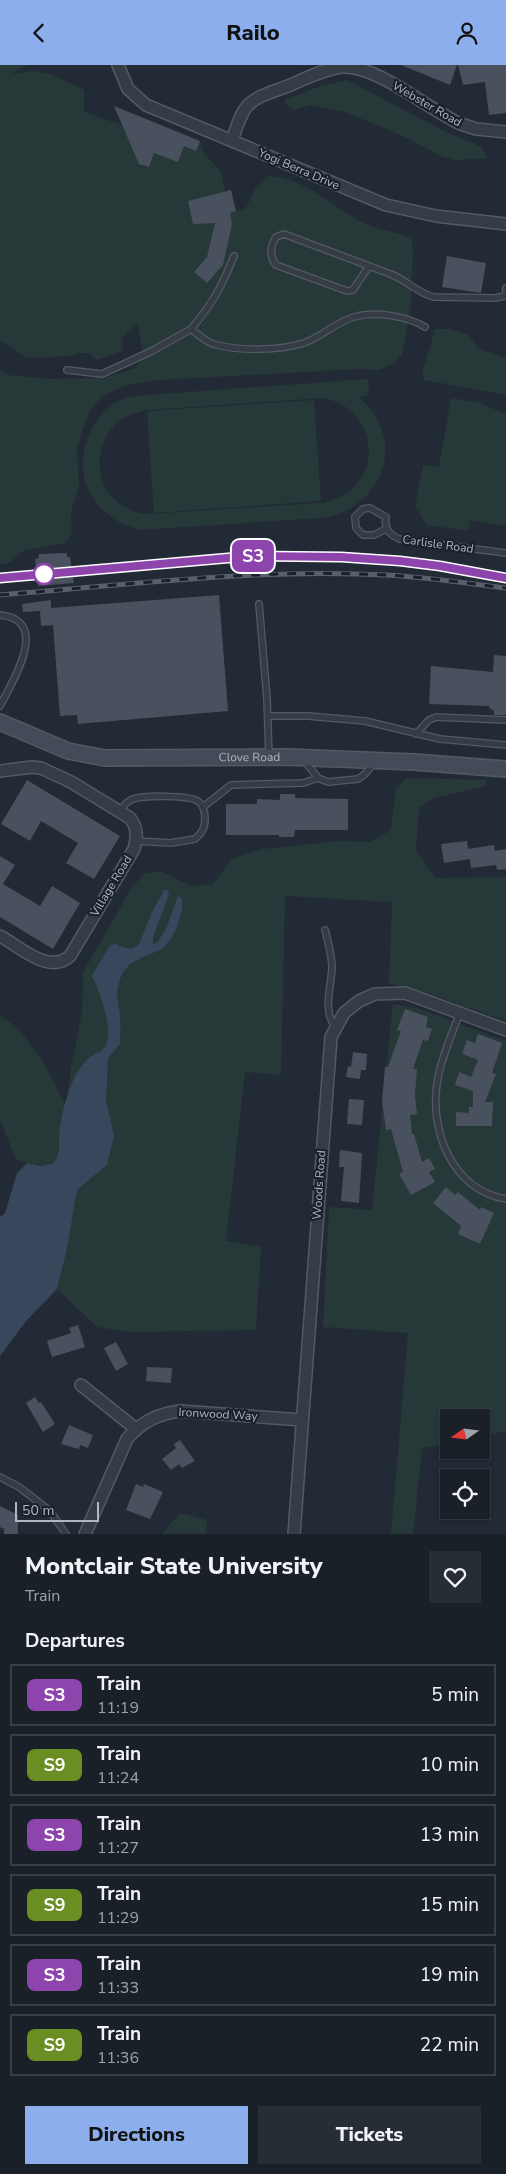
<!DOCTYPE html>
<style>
body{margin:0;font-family:"Nunito Sans",sans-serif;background:#272d34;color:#f1f3f6;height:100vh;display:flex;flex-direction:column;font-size:19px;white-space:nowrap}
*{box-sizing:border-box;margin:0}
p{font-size:16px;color:#9fa3a8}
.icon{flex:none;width:28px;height:28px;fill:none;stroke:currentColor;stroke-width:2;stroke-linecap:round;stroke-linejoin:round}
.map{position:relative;height:1469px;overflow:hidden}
.details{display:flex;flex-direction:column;background:#1a2028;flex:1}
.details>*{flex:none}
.badge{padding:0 10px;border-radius:8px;font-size:18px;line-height:32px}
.needle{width:32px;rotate:256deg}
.buttons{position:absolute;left:440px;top:1344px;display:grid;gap:10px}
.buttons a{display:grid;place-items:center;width:50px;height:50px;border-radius:0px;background:#1a2028;box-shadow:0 1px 4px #0004,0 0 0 1px #383e45;font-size:25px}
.scale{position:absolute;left:15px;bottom:12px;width:84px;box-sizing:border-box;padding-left:5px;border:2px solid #b0b7c2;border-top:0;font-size:14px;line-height:18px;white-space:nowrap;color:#b0b7c2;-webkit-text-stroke:4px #1b212a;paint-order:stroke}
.map>.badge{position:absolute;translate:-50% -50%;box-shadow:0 0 0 2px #fff}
h2{padding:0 25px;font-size:19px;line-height:45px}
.round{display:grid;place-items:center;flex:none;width:52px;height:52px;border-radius:0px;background:#272d34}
.overview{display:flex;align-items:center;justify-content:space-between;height:85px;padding:0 25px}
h1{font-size:24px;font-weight:800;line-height:38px}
.primary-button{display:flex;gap:10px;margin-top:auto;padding:10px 25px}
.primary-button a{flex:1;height:58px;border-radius:0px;background:#8caeec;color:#111;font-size:20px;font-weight:800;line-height:58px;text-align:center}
.primary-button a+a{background:#272d34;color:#f1f3f6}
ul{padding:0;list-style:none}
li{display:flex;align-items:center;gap:15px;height:62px;margin:0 10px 8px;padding:0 15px;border:2px solid #383e45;border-radius:0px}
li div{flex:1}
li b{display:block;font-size:19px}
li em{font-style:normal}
li .badge{min-width:55px;font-weight:700;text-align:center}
header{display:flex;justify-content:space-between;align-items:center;height:65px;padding:0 25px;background:#8caeec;color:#111;font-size:22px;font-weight:800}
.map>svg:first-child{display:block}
.green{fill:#273838;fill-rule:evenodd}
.water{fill:#39475d}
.building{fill:#49515f}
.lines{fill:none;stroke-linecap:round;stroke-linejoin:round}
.lane-casing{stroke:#535a63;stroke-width:8}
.street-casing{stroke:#535a63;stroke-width:14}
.secondary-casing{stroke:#535a63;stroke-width:18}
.lane{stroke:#363c46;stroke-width:5.5}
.street{stroke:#363c46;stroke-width:11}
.secondary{stroke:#444b58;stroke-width:15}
.rail-casing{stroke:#58606c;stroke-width:5}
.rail{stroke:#1b212a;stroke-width:3;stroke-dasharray:9;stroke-linecap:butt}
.line-casing{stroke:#fff;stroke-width:11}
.line{stroke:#8e44ad;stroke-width:8}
.stop-dot{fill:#fff;stroke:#8e44ad;stroke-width:2.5}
.labels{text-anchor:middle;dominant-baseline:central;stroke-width:4.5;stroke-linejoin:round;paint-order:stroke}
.street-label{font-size:12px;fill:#b0b7c2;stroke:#1b212a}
</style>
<header><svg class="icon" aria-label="back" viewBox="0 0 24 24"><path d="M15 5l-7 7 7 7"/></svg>Railo<svg class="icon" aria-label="person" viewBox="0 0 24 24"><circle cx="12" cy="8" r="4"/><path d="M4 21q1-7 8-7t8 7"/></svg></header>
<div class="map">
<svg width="506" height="1469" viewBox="0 0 506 1469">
<rect width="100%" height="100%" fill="#222a35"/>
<path class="green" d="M0,0H30L24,1L12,9L33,6L50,9L84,25V47L122,60L114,41L200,76L203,87L221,107L225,126L231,125L236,146L246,143L255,124L269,111C310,113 335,147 371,161C384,166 398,167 411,173L413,181L411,240L402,289L395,297L379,305L360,304L160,315L123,321L102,331L89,347L77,382L79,422L71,446L72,468L65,478L22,486C16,493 10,499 0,499V304L8,310L52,314L105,313L136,303L143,288L137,259L121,274L123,286L97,295L90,288H76L73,291L27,293L0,275Z
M347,15L446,67L482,82L487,93L455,95L441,91L401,70L345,47L311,40L293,45L285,39L284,35L321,21Z
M435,264H449L468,270L479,284L506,293V330L424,315L422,309Z
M368,314L369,330L358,332C367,338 373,346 378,356C401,400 367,448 321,453L141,465C92,454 68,407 93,362C99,352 107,342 117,337C125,332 137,331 147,330ZM322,333C385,343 384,429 321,438L148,449C84,443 83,355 147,345Z
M451,333L477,337L506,349V461L470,455L469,466L427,460L415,442L423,400L439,402Z
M314,335L321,436L154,448L147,346Z
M407,713L487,715L486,721L434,733L419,742L416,785L435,813L506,812V956L424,927L389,919L392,837L285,831L281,1010L245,1007L226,1176L261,1182L256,1265L129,1267L97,1262L57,1224L67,1184L77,1125L107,1100L68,1027L71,1003L82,948L83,907L132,822L145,808L161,806L191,821L213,819L232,794L263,784L338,776L370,777L391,765L396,723Z
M393,939L417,943L506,976V1366L481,1371V1352H449V1377L422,1383L413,1469H391L408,1268L323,1262L329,1142L372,1145Z
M0,950L19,964L44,998L66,1041L59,1073L61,1086L54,1098L41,1101L16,1095L0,1054Z
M180,1448L207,1455L206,1469H162Z"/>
<path class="water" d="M164,825H168L169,829L153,872V879L158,877L167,861L178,831L182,833C184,847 174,877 161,884C143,894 125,894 119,918C115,929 119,940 120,952C121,961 120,970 120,979L108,993L106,1035L114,1071L107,1100L77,1125L67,1184L57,1224L26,1256L0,1291V1152L5,1148L17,1108L27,1098L41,1101L54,1098C61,1085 59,1085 59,1072C61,1047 73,994 100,987C102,985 106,981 107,977C112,961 100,926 92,911L110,880L116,879L124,883H133L139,879L152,847Z"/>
<path class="building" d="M401,0H457L450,20Z
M458,0H506V48L489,50L485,17L463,20Z
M114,41L200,76L196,86L184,81L178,97L154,88L149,102L139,99Z
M231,125L236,146L230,148L232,159L223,200L207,218L194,207L207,192L215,158L193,159L188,136Z
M447,191L486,198L481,228L442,222Z
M67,488V492H70L74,518L38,521L35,494H38L39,489Z
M219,530L228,646L78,659L77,650L60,651L53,560L41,561L40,546L23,547L22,539L51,535V543Z
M494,590L506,591V650H494V646L489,643V641L429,639L431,601L493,607Z
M27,715L120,771L94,814L66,798L78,778L41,756L30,776L1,759Z
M280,729H295V733L348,734V765H295L294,772H279V770H226V739H257V734L280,735Z
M467,776L468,784L494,780L495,786L506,784V804L497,805L496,800L471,803L470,794L444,798L441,779Z
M0,791L15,800L3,819L40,841L52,821L80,838L53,884L0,852Z
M405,944L428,952L426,962L432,964L428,976L423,975L413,1004H417L415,1030L417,1049L410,1050L412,1069H414L422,1097L429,1093L435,1104L429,1107L435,1117L411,1130L399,1109L403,1107L391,1064L386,1065L382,1036L385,1002H388L401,966L397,965Z
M478,969L502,978L492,1008L496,1009L485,1037H493L492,1061H456V1047L469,1048V1042H473V1026L455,1020L459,1007L471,1012L478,995L462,989L467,975L475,978Z
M353,987L367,989L366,1005H361L360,1014L346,1012L348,1001L351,1002Z
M349,1034L364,1035L362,1060L347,1059Z
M340,1085L362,1088L359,1138L341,1136L344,1102H339Z
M446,1122L455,1130L458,1127L480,1145L481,1142L494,1148L480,1179L458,1169L461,1161L433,1138Z
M78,1260L85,1282L52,1292L47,1276L71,1268L69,1263Z
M116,1277L128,1299L116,1306L104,1283Z
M147,1302L172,1303L171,1318L146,1316Z
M35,1332L39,1338L41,1337L55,1359L43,1367L26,1338Z
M69,1360L93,1370L88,1383L80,1380L79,1384L61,1379Z
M180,1375L195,1396L182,1403L179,1399L171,1405L162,1394L176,1383L174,1379Z
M136,1419L143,1422L144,1419L163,1427L150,1454L126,1445Z
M0,1441L18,1450V1469H4V1464L0,1462Z"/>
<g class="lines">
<defs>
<path id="lane" d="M369,201L353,225L347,226L276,200C269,191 270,182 276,172L284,169L393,210C407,216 419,229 434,232L495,233L505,231L506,223
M191,264C213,238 221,223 234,191
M67,305L102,309L152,286L191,264C197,269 205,276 213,279C237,286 279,286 304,278C321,272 336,257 354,252C375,246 407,251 425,262
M386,464L374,470H363L356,463L355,452L363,444L370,443L386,452C384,464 389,469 399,474L506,488
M259,539L267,634L269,691
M0,550C52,555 12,617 0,641
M268,651H308L365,656L440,674L506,680
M416,669L429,655L436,652L506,655
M304,695L318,713L328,717L358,714L365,709L375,697
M203,742L231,720L303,718L318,713
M120,746C123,742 126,737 131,735C141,730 188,730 198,736C203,740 205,747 205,754C205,763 202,768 195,774L171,778L136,776
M325,865C328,876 331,888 332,900C332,921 322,944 335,962
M460,947C452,969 442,991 438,1013C428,1063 451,1125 506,1134
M0,1412L19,1422L50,1446L66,1469"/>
<path id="street" d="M118,0L128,24L146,40L386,140L436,151L506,159
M232,76C245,34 248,36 288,21C304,14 324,4 342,2C378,0 427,44 461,59L476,64L506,67
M0,706L32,702L41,703L71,717L130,753C138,763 137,772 134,784L70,891C49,910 20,882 0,871
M81,1320L136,1364
M85,1469L127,1374C141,1357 159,1348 181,1346L302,1355
M294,1469L331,972L344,948L359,936L375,929L405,928L506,965"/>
<g id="secondary">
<path id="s1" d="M0,657L68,686L105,693L287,692L414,697L506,704"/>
</g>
</defs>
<use href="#lane" class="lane-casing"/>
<use href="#street" class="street-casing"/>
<use href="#secondary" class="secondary-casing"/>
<use href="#lane" class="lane"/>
<use href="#street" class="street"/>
<use href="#secondary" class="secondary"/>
<defs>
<path id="rail" d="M0,512L251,491L341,492L400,496L506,513
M0,530C128,520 257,503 386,510C426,512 466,518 506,523"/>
</defs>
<use href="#rail" class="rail-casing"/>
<use href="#rail" class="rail"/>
</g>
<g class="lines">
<defs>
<path id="line" d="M0,513L251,491L341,492L400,496L440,501L506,513"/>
</defs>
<use href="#line" class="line-casing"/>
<use href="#line" class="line"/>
</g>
<circle class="stop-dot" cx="44" cy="509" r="10"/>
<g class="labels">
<g class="street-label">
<text transform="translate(427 39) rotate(30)">Webster Road</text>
<text transform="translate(299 104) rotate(23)">Yogi Berra Drive</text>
<text transform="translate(438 479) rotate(8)">Carlisle Road</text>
<text stroke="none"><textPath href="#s1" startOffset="256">Clove Road</textPath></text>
<text transform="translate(111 821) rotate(-59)">Village Road</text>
<text transform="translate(319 1120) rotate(-86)">Woods Road</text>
<text transform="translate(218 1349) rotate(3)">Ironwood Way</text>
</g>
</g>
</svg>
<div class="buttons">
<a><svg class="needle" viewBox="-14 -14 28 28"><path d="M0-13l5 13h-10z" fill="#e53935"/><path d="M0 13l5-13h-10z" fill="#9fa3a8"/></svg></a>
<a><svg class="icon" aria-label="locate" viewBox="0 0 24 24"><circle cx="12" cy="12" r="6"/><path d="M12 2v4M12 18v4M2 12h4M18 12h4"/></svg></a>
</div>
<div class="scale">50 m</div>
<b class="badge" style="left:253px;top:491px;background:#8e44ad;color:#fff">S3</b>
</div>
<section class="details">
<div class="overview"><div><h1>Montclair State University</h1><p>Train</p></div><a class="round"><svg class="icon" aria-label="heart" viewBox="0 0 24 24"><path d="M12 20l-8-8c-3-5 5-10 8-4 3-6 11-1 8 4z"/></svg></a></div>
<h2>Departures</h2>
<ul>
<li><span class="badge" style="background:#8e44ad;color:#fff">S3</span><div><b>Train</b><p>11:19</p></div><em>5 min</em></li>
<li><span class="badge" style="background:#6b8e23;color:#fff">S9</span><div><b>Train</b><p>11:24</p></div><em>10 min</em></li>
<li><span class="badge" style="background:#8e44ad;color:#fff">S3</span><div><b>Train</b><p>11:27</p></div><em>13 min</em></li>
<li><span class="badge" style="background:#6b8e23;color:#fff">S9</span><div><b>Train</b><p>11:29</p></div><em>15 min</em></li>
<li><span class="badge" style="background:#8e44ad;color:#fff">S3</span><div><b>Train</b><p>11:33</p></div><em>19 min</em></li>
<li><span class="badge" style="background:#6b8e23;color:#fff">S9</span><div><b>Train</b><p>11:36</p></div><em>22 min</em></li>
</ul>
<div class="primary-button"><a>Directions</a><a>Tickets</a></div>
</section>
